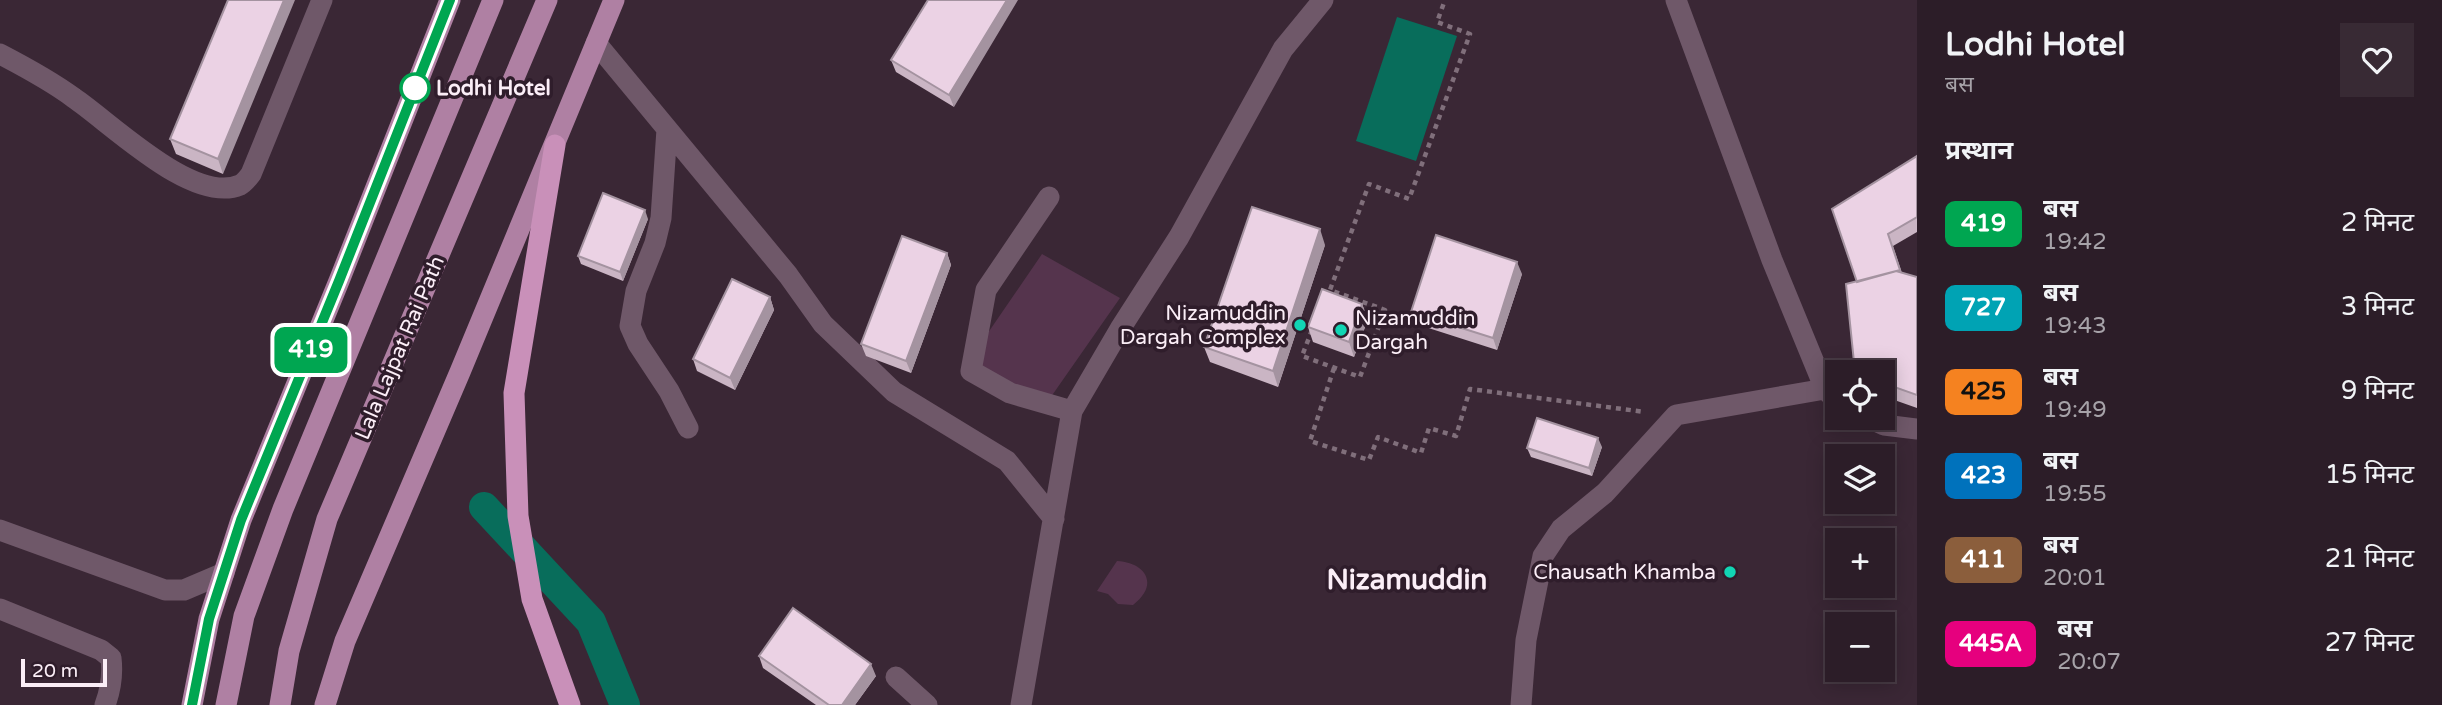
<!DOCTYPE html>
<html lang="hi">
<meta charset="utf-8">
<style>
body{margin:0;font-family:"Varela Round","Noto Sans Devanagari",sans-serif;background:#382a34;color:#f1f3f6;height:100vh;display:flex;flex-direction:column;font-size:26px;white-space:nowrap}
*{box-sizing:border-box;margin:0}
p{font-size:23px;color:#a6a2a8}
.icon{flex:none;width:38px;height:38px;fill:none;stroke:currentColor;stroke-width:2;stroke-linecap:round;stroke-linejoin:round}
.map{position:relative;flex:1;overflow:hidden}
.sheet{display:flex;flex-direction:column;background:#2c1d28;width:525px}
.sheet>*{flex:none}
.badge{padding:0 14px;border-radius:10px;font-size:24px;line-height:46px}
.buttons{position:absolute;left:1825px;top:360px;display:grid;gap:14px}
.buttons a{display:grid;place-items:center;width:70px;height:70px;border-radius:0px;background:#2c1d28;box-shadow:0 4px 18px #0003,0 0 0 2px #483b45;font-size:35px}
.scale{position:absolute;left:21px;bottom:18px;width:86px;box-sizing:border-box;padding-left:7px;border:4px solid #fbeef7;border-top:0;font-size:19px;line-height:24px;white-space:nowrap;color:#fbeef7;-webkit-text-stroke:5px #2f1d2b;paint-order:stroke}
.map>.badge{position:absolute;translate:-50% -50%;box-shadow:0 0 0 4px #fff}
h2{padding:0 28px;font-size:26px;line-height:63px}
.round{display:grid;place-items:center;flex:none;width:74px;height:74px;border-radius:0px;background:#382a34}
.overview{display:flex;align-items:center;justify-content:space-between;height:119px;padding:0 28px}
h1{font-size:33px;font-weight:800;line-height:52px}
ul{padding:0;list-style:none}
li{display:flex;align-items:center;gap:21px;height:84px;padding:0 28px}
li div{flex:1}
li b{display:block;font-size:26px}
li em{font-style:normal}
li .badge{min-width:77px;font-weight:700;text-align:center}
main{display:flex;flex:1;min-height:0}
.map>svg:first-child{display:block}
.green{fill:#55344d}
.water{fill:#086d5b}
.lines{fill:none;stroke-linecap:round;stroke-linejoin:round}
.canal{stroke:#086d5b;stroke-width:30}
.path{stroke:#806f7b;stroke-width:4.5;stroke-dasharray:5 5;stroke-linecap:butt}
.minor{stroke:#6f5869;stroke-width:21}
.major{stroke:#af80a3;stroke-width:21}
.highway{stroke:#c990b9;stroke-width:21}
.wall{fill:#cab5c4}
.shaded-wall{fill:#a493a0}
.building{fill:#ebd2e4;stroke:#a493a0;stroke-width:2}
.line-casing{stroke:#fff;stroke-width:16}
.line{stroke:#00a651;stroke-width:10}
.stop-dot{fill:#fff;stroke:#00a651;stroke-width:3.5}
.poi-dot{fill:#11d5b4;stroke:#2f1d2b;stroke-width:2.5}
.labels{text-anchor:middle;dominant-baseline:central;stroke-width:7;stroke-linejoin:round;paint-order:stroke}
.stop-label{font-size:21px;font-weight:bold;fill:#fbeef7;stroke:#2f1d2b;text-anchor:start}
.poi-label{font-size:21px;fill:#fbeef7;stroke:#2f1d2b;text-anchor:end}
.street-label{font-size:21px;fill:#fbeef7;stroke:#2f1d2b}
.district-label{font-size:28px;font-weight:bold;fill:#fbeef7;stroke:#2f1d2b}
</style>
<main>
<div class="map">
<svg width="1917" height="705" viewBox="0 0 1917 705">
<rect width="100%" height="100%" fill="#3a2735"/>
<path class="green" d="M1042,254L1120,298L1046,404L970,359Z
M1117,561C1147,563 1159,585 1133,605L1118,604L1108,594L1097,591Z"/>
<path class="water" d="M1397,17L1457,36L1416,161L1356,141Z"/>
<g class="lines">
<path class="canal" d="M484,507L591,622L625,705"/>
<path class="path" d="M1325,295L1327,289L1330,290L1369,184L1409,199L1470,34L1437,22L1445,0
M1312,330L1302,356L1360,377L1385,310L1330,290
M1334,368L1310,441L1369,460L1378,437L1421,453L1429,428L1456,436L1470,389L1645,412"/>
<path class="minor" d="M1676,0L1772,260L1825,389L1838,402
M596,43L788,275L823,324L894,392L1007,461L1054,519
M0,54C25,67 51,81 74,98C111,123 193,205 240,185C244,183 248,178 251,174L322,0
M667,129L661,218L655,243L636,291L630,326L638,344L669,391L688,428
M1049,197L986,290L971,371L1010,393L1072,411
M1869,418L1884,425L1917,429
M0,530L165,590H184L224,573
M0,609L101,650L111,658C113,675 111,689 105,705
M896,677L927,705
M1021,705L1072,411L1120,329L1179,237L1283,49L1323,0
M1521,705L1526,640L1543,556L1561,529L1605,493L1676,415L1825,389"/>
<path class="major" d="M192,705L209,619L241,520L339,281L450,0
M226,705L244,616L283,509L493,0
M280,705L289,651L327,519L547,0
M325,705L345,641L460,372L614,0"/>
<path class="highway" d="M555,145L514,393L518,516L532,599L570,705"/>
</g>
<path class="wall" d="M228,0L223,174L176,154L170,139Z
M928,0L954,107L896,72L891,60Z
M1917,156V232L1893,246L1902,273L1917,277V408L1883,396V373L1857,282Z
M648,219L623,281L581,264L578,256Z
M1325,245L1278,387L1210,362L1204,347Z
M947,253L951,265L911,373L866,356L861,344Z
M1522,274L1497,350L1416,324L1411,312Z
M770,297L774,310L735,390L697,371L693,359Z
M1362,304L1368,319L1354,357L1313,342L1308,327Z
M1602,447L1592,476L1531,457L1527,448Z
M759,656L876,676L855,705H816L763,668Z"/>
<path class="shaded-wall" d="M284,0H295L223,174L218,159Z
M1007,0H1018L954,107L949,95Z
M645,210L648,219L623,281L620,272Z
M1320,229L1325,245L1278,387L1273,371Z
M947,253L951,265L911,373L906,361Z
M1517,262L1522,274L1497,350L1493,338Z
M770,297L774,310L735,390L730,378Z
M1362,304L1368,319L1354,357L1349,342Z
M1598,438L1602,447L1592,476L1589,468Z
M871,664L876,676L855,705H842Z"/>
<path class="building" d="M228,0H284L218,159L170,139Z
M928,0H1007L949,95L891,60Z
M1917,156V217L1888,234L1900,270L1857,282L1832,209Z
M603,193L645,210L620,272L578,256Z
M1252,207L1320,229L1273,371L1204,347Z
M1436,235L1517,262L1493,338L1411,312Z
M902,236L947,253L906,361L861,344Z
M1896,271L1917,277V395L1883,383V373L1855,372L1846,284Z
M732,279L770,297L730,378L693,359Z
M1322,289L1362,304L1349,342L1308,327Z
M1537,418L1598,438L1589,468L1527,448Z
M793,608L871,664L842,705H829L759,656Z"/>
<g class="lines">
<defs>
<path id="line" d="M192,705L209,619L241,520L339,281L450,0"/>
</defs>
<use href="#line" class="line-casing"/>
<use href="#line" class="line"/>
</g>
<circle class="stop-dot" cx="415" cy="88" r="14"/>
<g class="poi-dot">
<circle cx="1300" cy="325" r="7"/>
<circle cx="1341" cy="330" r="7"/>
<circle cx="1730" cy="572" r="7"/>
</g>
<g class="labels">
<g class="stop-label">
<text x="436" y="88">Lodhi Hotel</text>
</g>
<g class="poi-label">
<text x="1286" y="313">Nizamuddin<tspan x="1286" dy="24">Dargah Complex</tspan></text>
<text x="1355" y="318" text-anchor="start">Nizamuddin<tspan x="1355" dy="24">Dargah</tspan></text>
<text x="1716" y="572">Chausath Khamba</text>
</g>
<g class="street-label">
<text transform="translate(400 348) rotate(-67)">Lala Lajpat Rai Path</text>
</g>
<g class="district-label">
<text x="1407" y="580">Nizamuddin</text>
</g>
</g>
</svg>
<div class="buttons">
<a><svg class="icon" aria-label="locate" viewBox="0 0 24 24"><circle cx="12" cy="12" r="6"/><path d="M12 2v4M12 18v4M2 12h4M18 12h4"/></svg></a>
<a><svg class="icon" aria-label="layers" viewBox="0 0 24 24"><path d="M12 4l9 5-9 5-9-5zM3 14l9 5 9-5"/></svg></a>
<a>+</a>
<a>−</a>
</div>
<div class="scale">20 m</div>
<b class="badge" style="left:311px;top:350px;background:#00a651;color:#fff">419</b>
</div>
<section class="sheet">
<div class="overview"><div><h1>Lodhi Hotel</h1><p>बस</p></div><a class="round"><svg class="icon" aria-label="heart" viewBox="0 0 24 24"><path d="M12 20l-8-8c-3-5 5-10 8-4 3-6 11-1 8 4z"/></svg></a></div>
<h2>प्रस्थान</h2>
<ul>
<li><span class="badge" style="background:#00a651;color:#fff">419</span><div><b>बस</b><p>19:42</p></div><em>2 मिनट</em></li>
<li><span class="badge" style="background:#00a3b4;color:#fff">727</span><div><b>बस</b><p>19:43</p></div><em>3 मिनट</em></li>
<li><span class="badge" style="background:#f58220;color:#111">425</span><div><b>बस</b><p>19:49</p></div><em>9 मिनट</em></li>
<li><span class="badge" style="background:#0072bc;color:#fff">423</span><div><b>बस</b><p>19:55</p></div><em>15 मिनट</em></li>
<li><span class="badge" style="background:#8b5e3c;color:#fff">411</span><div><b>बस</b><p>20:01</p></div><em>21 मिनट</em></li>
<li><span class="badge" style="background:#e6007e;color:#fff">445A</span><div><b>बस</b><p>20:07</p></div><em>27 मिनट</em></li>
</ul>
</section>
</main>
